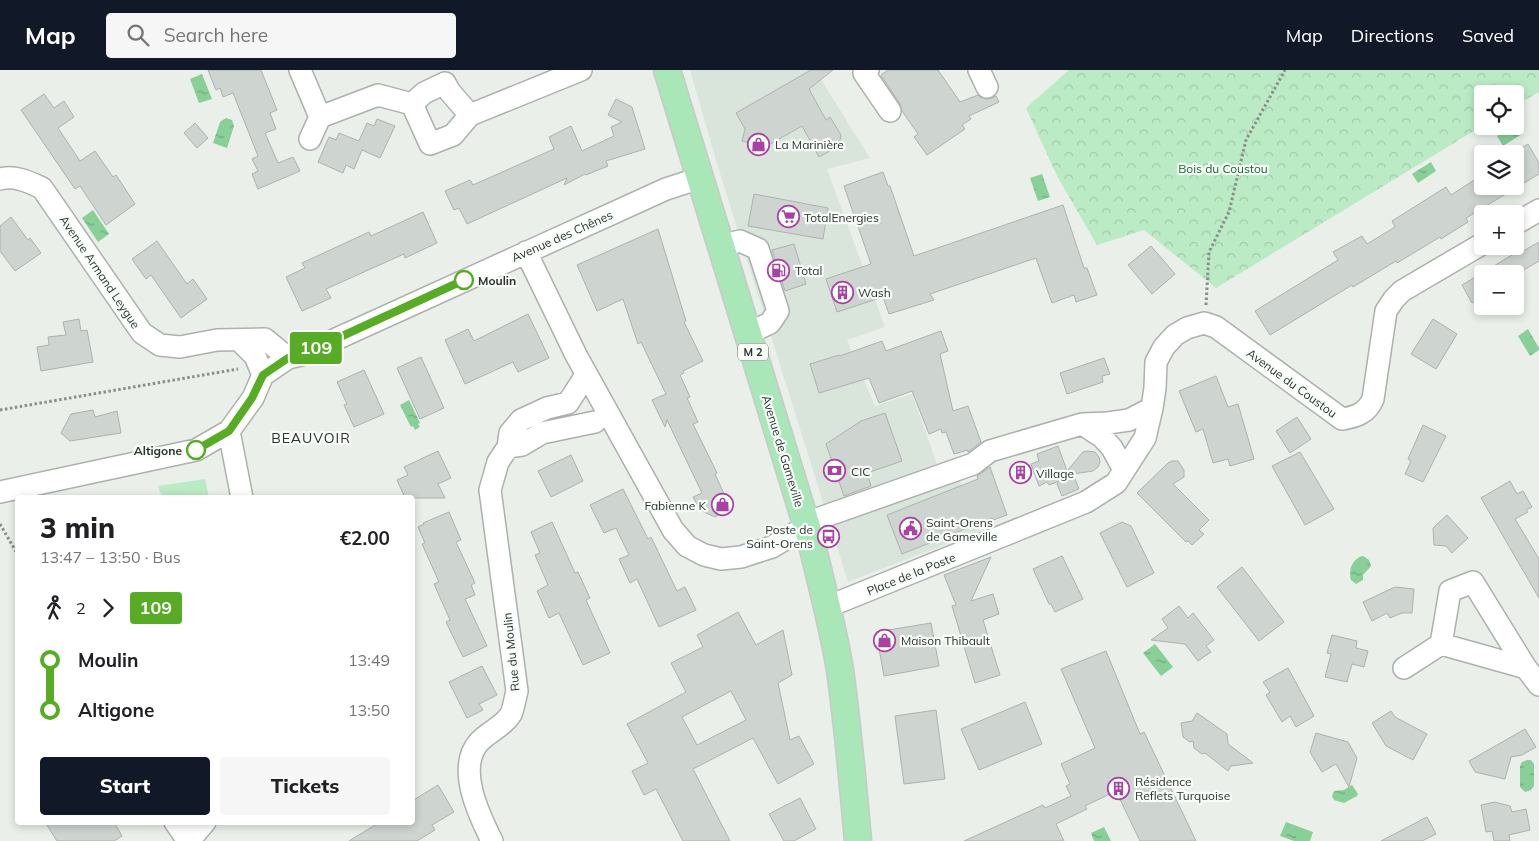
<!DOCTYPE html>
<meta charset="utf-8">
<style>
body{margin:0;font-family:Mulish,sans-serif;background:#f6f6f6;color:#202124;height:100vh;display:flex;flex-direction:column;font-size:19px;white-space:nowrap}
*{box-sizing:border-box;margin:0}
p{font-size:16px;color:#757577}
.icon{flex:none;width:28px;height:28px;fill:none;stroke:currentColor;stroke-width:2;stroke-linecap:round;stroke-linejoin:round}
.map{position:relative;flex:1;overflow:hidden}
.panel{position:absolute;left:15px;top:425px;width:400px;height:330px;display:flex;flex-direction:column;background:#fff;border-radius:5px;box-shadow:0 2px 8px #0003}
.panel>*{flex:none}
.badge{padding:0 10px;border-radius:4px;font-size:18px;line-height:32px}
.buttons{position:absolute;left:1474px;top:15px;display:grid;gap:10px}
.buttons a{display:grid;place-items:center;width:50px;height:50px;border-radius:5px;background:#fff;box-shadow:0 2px 8px #0003;font-size:25px}
.map>.badge{position:absolute;translate:-50% -50%;box-shadow:0 0 0 2px #fff}
.legs{display:flex;align-items:center;gap:8px;height:55px;padding:0 25px;font-size:16px}
.legs p{margin-inline-start:auto}
.head{display:flex;align-items:center;justify-content:space-between;height:85px;padding:0 25px}
h1{font-size:28px;font-weight:800;line-height:38px}
.cta{display:flex;gap:10px;margin-top:auto;padding:10px 25px}
.cta a{flex:1;height:58px;border-radius:5px;background:#111827;color:#fff;font-size:20px;font-weight:800;line-height:58px;text-align:center}
.cta a+a{background:#f6f6f6;color:#202124}
ul{padding:0 25px;list-style:none}
li{display:flex;align-items:center;gap:18px;height:50px;font-size:19px}
li i{display:grid;place-items:center;width:8px;height:100%;margin:0 6px;background:currentColor}
li i::after{content:'';width:12px;height:12px;margin:-6px;border:4px solid;border-radius:50%;background:#fff}
li p{margin-inline-start:auto}
li:first-child i{background:linear-gradient(#0000 50%,currentColor 0)}
li:last-child i{background:linear-gradient(currentColor 50%,#0000 0)}
header{display:flex;align-items:center;gap:30px;box-sizing:border-box;height:70px;padding:0 25px;background:#111827;color:#fff}
header strong{font-size:24px}
nav{display:flex;gap:28px;margin-inline-start:auto;font-size:18px}
.search{width:350px;height:45px;background:#f6f6f6;display:flex;align-items:center;gap:12px;box-sizing:border-box;padding:0 18px;border-radius:5px;color:#757577;font-size:19px}
.map>svg:first-child{display:block}
.built{fill:#d9e5db}
.forest{fill:url(#forest-crowns)}
.pitch{fill:#bbebc4}
.water{fill:url(#water-ripples)}
.building{fill:#ced4cf;stroke:#adb2ae;fill-rule:evenodd}
.lines{fill:none;stroke-linecap:round;stroke-linejoin:round}
.minor-casing{stroke:#acb1ad;stroke-width:24}
.major-casing{stroke:#c9cac9;stroke-width:29}
.path{stroke:#8a8e8a;stroke-width:3;stroke-dasharray:2.5 2.5;stroke-linecap:butt}
.minor{stroke:#fff;stroke-width:21}
.major{stroke:#a9e6b8;stroke-width:26}
.line-1-casing{stroke:#fff;stroke-width:11}
.line-1{stroke:#58ac25;stroke-width:8}
.stop-1-dot{fill:#fff;stroke:#58ac25;stroke-width:2.5}
.labels{text-anchor:middle;dominant-baseline:central;stroke-width:4.5;stroke-linejoin:round;paint-order:stroke}
.shield{fill:#f7fdf8;stroke:#6b6f6c;stroke-width:1}
.shield-label{font-size:11px;font-weight:bold;fill:#2f3230}
.poi-label{font-size:12px;fill:#2f3230;stroke:#f7fdf8;text-anchor:start}
.park-label{font-size:12px;fill:#1b6734;stroke:#f7fdf8}
.street-label{font-size:12px;fill:#2f3230;stroke:#f7fdf8}
.stop-label{font-size:12px;font-weight:bold;fill:#2f3230;stroke:#f7fdf8;text-anchor:start}
.neighbourhood-label{font-size:14px;letter-spacing:1px;fill:#2f3230;stroke:#f7fdf8}
</style>
<header>
<strong>Map</strong>
<div class="search"><svg class="icon" aria-label="search" viewBox="0 0 24 24"><circle cx="10" cy="10" r="6"/><path d="M15 15l6 6"/></svg>Search here</div>
<nav><a>Map</a><a>Directions</a><a>Saved</a></nav>
</header>
<div class="map">
<svg width="1539" height="771" viewBox="0 0 1539 771">
<defs>
<pattern id="forest-crowns" width="20" height="18" patternUnits="userSpaceOnUse" patternTransform="scale(1.25)"><rect width="20" height="18" fill="#bbebc4"/><path d="M2 6a3 3 0 1 1 6 0M12 15a3 3 0 1 1 6 0" fill="none" stroke="#a1caa9"/></pattern>
<pattern id="water-ripples" width="26" height="14" patternUnits="userSpaceOnUse" patternTransform="scale(1.25)"><rect width="26" height="14" fill="#88d097"/><path d="M2 4q2-2 4 0t4 0M15 11q2-2 4 0t4 0" fill="none" stroke="#70a97c"/></pattern>
</defs>
<rect width="100%" height="100%" fill="#eaefea"/>
<path class="built" d="M690,0H815L870,88L827,99L885,257L847,270L875,336L912,324L937,394L951,389L980,461L848,512L718,97Z"/>
<path class="forest" d="M1069,0H1539V22L1515,36V24H1482V56L1216,218L1144,160L1097,175L1057,106L1026,38Z"/>
<path class="pitch" d="M205,409L209,427H162L158,416Z"/>
<path class="water" d="M202,4L212,29L199,33L190,9Z
M226,48L232,50L234,56L227,78L213,73L220,52Z
M1515,55H1516L1522,64L1503,76L1497,66Z
M1431,92L1436,101L1418,113L1412,104Z
M1042,104L1050,127L1038,131L1030,108Z
M93,140L109,164L98,172L82,148Z
M1528,259L1539,278V280L1530,286L1518,266Z
M409,330L420,353L418,354L420,357L415,360L413,356L411,357L400,335Z
M1363,486L1369,490L1371,496L1363,505V510L1356,514L1351,510C1348,500 1352,489 1363,486Z
M1155,574L1173,597L1161,606L1143,583Z
M1527,690H1531L1534,694V716L1531,720L1525,722L1520,717V696L1522,692Z
M1352,715L1358,724L1357,726L1344,733L1334,730L1332,726L1334,721L1344,720Z
M1286,752L1313,762L1310,771H1294L1280,766Z
M1104,757L1111,771H1094L1091,763Z"/>
<path class="building" d="M208,0H261L277,40L270,43L276,59L265,63L278,93L293,87L300,101L258,119L252,104L258,101L252,89L258,86L233,23L223,27L220,18L216,20Z
M811,0H833L809,19L826,50L830,47L841,65L839,76L819,87L802,56L758,81L754,74L742,71L745,59L736,43Z
M888,0H938L960,32L978,25L980,27L986,29L992,28L996,26L999,32L969,46L971,49L962,55L965,59L927,85L914,67L918,64L902,41L900,34L881,5Z
M44,24L54,38L64,31L74,47L58,58L80,91L95,81L113,107L116,105L135,134L106,155L80,116L75,119L21,40Z
M616,29L632,37L645,79L606,91L608,96L586,105L585,104L564,115L567,108L467,154L459,138L454,140L445,121L470,110L473,115L554,79L549,67L571,56L582,81L614,66L611,57L622,52L608,45Z
M377,49L395,56L380,88L362,80L354,99L346,95L343,103L318,92L329,67L336,70L339,63L359,71L367,53L374,56Z
M195,53L208,68L197,78L184,63Z
M1528,74L1539,93V104L1466,148L1468,152L1441,169L1440,167L1397,193L1396,191L1353,217L1352,215L1270,265L1255,241L1338,190L1333,182L1362,166L1367,174L1395,157L1392,151L1446,117L1451,125L1482,105V116H1515V82Z
M883,102L888,116H890L914,186L1063,135L1084,198H1087L1097,225L1076,232L1074,225L1052,233L1036,188L930,224L934,230L889,244L883,227L837,242L826,209L871,194L844,116Z
M754,124L828,138L823,169L748,156Z
M423,142L437,173L405,188L404,184L326,219L331,228L302,241L286,207L305,198L302,193L369,162L371,166Z
M11,147L28,170L30,168L41,183L15,201L0,181V156Z
M658,159L686,251L684,252L703,291L683,301L684,303L680,305L690,327L687,328L698,352L693,354L717,403L715,404L731,439L715,447L700,440L693,427L702,423L667,350L665,357L652,330L666,324L641,272L638,274L623,229L597,241L577,195Z
M157,171L187,214L193,209L207,229L181,248L151,205L146,209L132,189Z
M1539,172V191L1517,204H1482V227L1472,233L1462,215L1517,182L1518,184Z
M794,174L806,214L785,221L772,180Z
M1151,176L1175,204L1152,224L1128,195Z
M528,244L549,288L518,302L513,292L465,314L445,270L468,259L474,271Z
M79,249L81,261L87,260L93,292L41,301L37,277L49,275L48,267L66,265L63,252Z
M1433,249L1457,264L1436,299L1411,284Z
M941,261L948,281L940,284L953,341L968,336L981,372L968,382V380L954,384L946,362L942,363L941,359L929,364L912,321L879,333L869,308L819,323L810,294L839,285L840,286L882,271L886,281Z
M421,287L444,338L420,349L397,298Z
M1104,288L1110,304L1102,306L1103,312L1067,324L1060,303Z
M364,300L384,344L354,357L344,335L347,334L337,312Z
M1216,306L1228,337L1238,334L1254,389L1230,396L1228,389L1213,393L1203,359L1196,362L1179,321Z
M93,340L95,347L117,341L121,363L70,371L61,363L71,344Z
M885,343L902,391L867,403L871,416L844,426L826,374L861,351Z
M1297,347L1311,369L1290,383L1276,361Z
M1423,355L1446,366L1423,412L1405,404L1411,391L1408,389Z
M1058,376L1067,401L1083,382L1087,381L1095,382L1099,387L1100,392L1098,397L1093,401L1073,404L1079,419L1062,426L1057,414L1059,411L1049,415L1047,412L1039,416L1031,394L1039,391L1037,384Z
M438,381L451,408L438,414L445,428H405L397,410L408,405L404,397Z
M1300,382L1334,439L1305,455L1272,396Z
M571,385L583,411L551,427L538,401Z
M1172,391H1178L1184,400V407L1173,414L1209,450L1199,460L1204,464L1192,475L1188,471L1186,472L1137,423L1168,393Z
M990,397L1007,445L993,450L992,448L902,484L887,445L978,409L977,406Z
M1510,411L1517,424L1523,421L1532,437L1526,440L1528,442L1515,449L1539,489V528L1481,428Z
M623,419L648,469L651,467L677,521L685,517L696,540L659,557L637,509L630,513L619,489L629,485L616,458L604,463L590,435Z
M449,442L461,470L456,472L475,513L471,515L475,525L465,529L487,576L463,587L446,552L450,550L434,514L439,512L422,474L425,473L418,457L424,454L423,453Z
M1447,445L1468,468L1452,483L1446,476L1434,475L1433,458Z
M552,452L575,503L578,502L590,528L586,530L610,583L583,595L559,543L549,548L537,521L548,515L535,485L540,483L531,462Z
M1122,452L1131,456L1154,503L1127,517L1100,463Z
M1062,486L1083,529L1055,542L1051,534H1049L1033,499Z
M991,487L971,531L993,524L999,544L983,550L1000,605L975,613L952,536L956,535L944,505Z
M1242,497L1284,552L1259,571L1217,517Z
M1395,517L1414,519L1412,543H1402L1390,548L1387,543L1372,551L1363,532Z
M1179,536L1188,548L1193,543L1214,570L1206,576L1211,582L1198,591L1185,574L1151,570L1168,558L1162,549Z
M738,542L756,575L783,560L792,605L778,613L790,670L799,666L814,694L778,714L753,668L693,699L730,771H683L656,719L644,725L632,701L648,693L627,654L686,622L671,593L703,577L697,565ZM731,621L746,650L697,675L682,647Z
M931,553L939,596L884,606L876,562Z
M1332,565L1357,571L1356,578L1368,581L1364,597L1352,594L1347,612L1325,607L1331,584L1327,583Z
M1106,581L1140,664L1144,662L1196,771H1140L1116,721L1085,736L1087,739L1056,754L1064,771H964L1043,735L1045,738L1071,726L1066,716L1070,714L1061,694L1095,678L1061,599Z
M482,596L497,625L479,634L483,640L467,648L449,612Z
M1288,598L1314,646L1296,657L1290,646L1282,652L1266,625L1270,622L1263,612Z
M1025,632L1042,674L979,700L961,659Z
M936,640L945,709L904,714L895,646Z
M1391,641L1395,647L1427,664L1413,690L1386,676L1372,653Z
M1197,643L1227,664L1228,674L1253,693L1231,696L1228,701L1205,683L1202,684L1194,678L1193,671L1190,672L1183,667L1181,653L1192,651Z
M1525,659L1536,677L1522,685L1511,687L1505,709L1475,702L1469,691Z
M1316,663L1348,672L1357,688L1349,717L1336,694L1322,702L1310,682Z
M438,715L454,742L432,755L435,760L417,771H349L380,752H412V731Z
M800,728L816,759L794,771H784L769,744Z
M1495,732L1510,736L1512,742L1526,739L1530,760L1509,765L1510,771H1494L1492,761L1486,762L1481,735Z
M1427,747L1436,764L1422,771H1381Z
M45,752H114L122,766L114,771H57Z"/>
<g class="lines">
<defs>
<path id="minor" d="M300,0L320,47
M868,0L864,3L890,41
M979,0L987,17
M470,45L450,22L445,13L424,23L412,34L430,74L453,65L470,45L581,0
M310,69L320,47L378,25L412,34
M0,109C15,105 29,112 42,118L142,263L160,275L180,277L217,270L265,269L288,288
M1515,154L1539,140
M721,176L740,171L758,179L778,241L770,253L747,264
M526,182L576,285L673,460L687,476L704,485L721,489L741,487L772,477L820,448L973,394L990,381L1082,354L1108,353L1129,350L1152,338
M239,270L255,286L263,305
M1082,354L1102,367L1112,378L1124,400
M229,361L242,428
M508,377L522,375L542,363L595,352
M0,422L196,380L229,361L253,328L263,305L288,288L301,285L666,119L700,108
M827,537L1086,432L1116,413L1145,368L1152,338L1155,318L1156,292L1164,277L1175,265L1187,258L1204,253L1216,257L1342,349C1356,347 1367,343 1373,329L1386,241L1394,229L1402,221L1482,174
M1441,574L1450,521L1473,512L1526,598
M1404,598L1441,574L1526,598L1539,615
M175,752L188,771
M191,771L194,765L205,752
M492,771C479,745 456,698 479,672C488,662 504,656 511,644C514,637 515,628 517,621L490,420L498,392L508,377L510,363L521,350L547,338L568,333L586,305"/>
<path id="major" d="M667,0L811,470C821,513 833,557 840,600C848,657 853,714 858,771"/>
</defs>
<use href="#minor" class="minor-casing"/>
<use href="#major" class="major-casing"/>
<path class="path" d="M1206,235L1209,182L1229,142L1246,70L1285,0
M0,340L238,299
M0,454L18,485"/>
<use href="#minor" class="minor"/>
<use href="#major" class="major"/>
</g>
<g class="lines">
<defs>
<path id="line-1" d="M196,380L229,361L252,328L263,305L288,288L301,285L464,210"/>
</defs>
<use href="#line-1" class="line-1-casing"/>
<use href="#line-1" class="line-1"/>
</g>
<defs>
<symbol id="shop-ring" viewBox="-11 -11 22 22"><circle r="9.5" fill="#f7fdf8" stroke="#aa41a4" stroke-width="1.5"/><path d="M-5-2.5h2.3a2.7 3.5 0 0 1 5.4 0H5L5.5 6h-11ZM-1.5-2.5h3a1.5 2.3 0 0 0-3 0Z" fill="#aa41a4"/></symbol>
<symbol id="supermarket-ring" viewBox="-11 -11 22 22"><circle r="9.5" fill="#f7fdf8" stroke="#aa41a4" stroke-width="1.5"/><path d="M-6-5.5h2.5l.6 2H6L4.5 2H-2.5L-4.4-4H-6ZM-1.5 3.2a1.3 1.3 0 1 0 .1 0ZM3 3.2a1.3 1.3 0 1 0 .1 0Z" fill="#aa41a4"/></symbol>
<symbol id="fuel-ring" viewBox="-11 -11 22 22"><circle r="9.5" fill="#f7fdf8" stroke="#aa41a4" stroke-width="1.5"/><path d="M-5.5-6h7V0h2V4h1.3V-2.5L3-4.5l.8-.8L6-3V5H2.5V1h-1V6h-7ZM-4.2-4.7v3.2H.2V-4.7Z" fill="#aa41a4"/></symbol>
<symbol id="building-ring" viewBox="-11 -11 22 22"><circle r="9.5" fill="#f7fdf8" stroke="#aa41a4" stroke-width="1.5"/><path d="M-4-6H4V6H1V3H-1V6H-4ZM-2.5-4.3h1.7v1.8h-1.7ZM.8-4.3h1.7v1.8H.8ZM-2.5-1h1.7V.8h-1.7ZM.8-1h1.7V.8H.8Z" fill="#aa41a4"/></symbol>
<symbol id="bank-ring" viewBox="-11 -11 22 22"><circle r="9.5" fill="#f7fdf8" stroke="#aa41a4" stroke-width="1.5"/><path d="M-6-4H6V4H-6ZM0-2.3a2.3 2.3 0 1 0 0 4.6a2.3 2.3 0 1 0 0-4.6Z" fill="#aa41a4"/></symbol>
<symbol id="civic-ring" viewBox="-11 -11 22 22"><circle r="9.5" fill="#f7fdf8" stroke="#aa41a4" stroke-width="1.5"/><path d="M-.6-6.5H3V-4.5H.6V-3L4-1V1h2V6H-6V1h2V-1L-.6-3ZM-1.2 2.5V6h2.4V2.5Z" fill="#aa41a4"/></symbol>
<symbol id="bus-ring" viewBox="-11 -11 22 22"><circle r="9.5" fill="#f7fdf8" stroke="#aa41a4" stroke-width="1.5"/><path d="M-5-6H5V4H4V6H2V4H-2V6H-4V4H-5ZM-3.5-4V0h7V-4ZM-3.5 1.2v1.5H-2V1.2ZM2 1.2v1.5H3.5V1.2Z" fill="#aa41a4"/></symbol>
</defs>
<g fill-rule="evenodd">
<use href="#shop-ring" x="746" y="62" width="25" height="25"/>
<use href="#supermarket-ring" x="776" y="134" width="25" height="25"/>
<use href="#fuel-ring" x="766" y="188" width="25" height="25"/>
<use href="#building-ring" x="830" y="210" width="25" height="25"/>
<use href="#bank-ring" x="822" y="388" width="25" height="25"/>
<use href="#building-ring" x="1008" y="390" width="25" height="25"/>
<use href="#shop-ring" x="710" y="422" width="25" height="25"/>
<use href="#civic-ring" x="898" y="446" width="25" height="25"/>
<use href="#bus-ring" x="816" y="454" width="25" height="25"/>
<use href="#shop-ring" x="872" y="558" width="25" height="25"/>
<use href="#building-ring" x="1106" y="706" width="25" height="25"/>
</g>
<g class="stop-1-dot">
<circle cx="464" cy="210" r="9"/>
<circle cx="196" cy="380" r="9"/>
</g>
<g class="labels">
<rect class="shield" x="738" y="273.5" width="30" height="17" rx="4"/>
<g class="shield-label">
<text x="753" y="282">M 2</text>
</g>
<g class="poi-label">
<text x="775" y="74">La Marinière</text>
<text x="804" y="147">TotalEnergies</text>
<text x="795" y="200">Total</text>
<text x="858" y="222">Wash</text>
<text x="851" y="401">CIC</text>
<text x="1036" y="403">Village</text>
<text x="706" y="435" text-anchor="end">Fabienne K</text>
<text x="926" y="452">Saint-Orens<tspan x="926" dy="14">de Gameville</tspan></text>
<text x="813" y="459" text-anchor="end">Poste de<tspan x="813" dy="14">Saint-Orens</tspan></text>
<text x="901" y="570">Maison Thibault</text>
<text x="1135" y="711">Résidence<tspan x="1135" dy="14">Reflets Turquoise</tspan></text>
</g>
<g class="park-label">
<text x="1223" y="98">Bois du Coustou</text>
</g>
<g class="street-label">
<text transform="translate(562 166) rotate(-24)">Avenue des Chênes</text>
<text transform="translate(100 202) rotate(56)">Avenue Armand Leygue</text>
<text transform="translate(1292 313) rotate(36)">Avenue du Coustou</text>
<text transform="translate(783 381) rotate(73)">Avenue de Gameville</text>
<text transform="translate(911 504) rotate(-22)">Place de la Poste</text>
<text transform="translate(511 582) rotate(-96)">Rue du Moulin</text>
</g>
<g class="stop-label">
<text x="478" y="210">Moulin</text>
<text x="182" y="380" text-anchor="end">Altigone</text>
</g>
<g class="neighbourhood-label">
<text x="311" y="368">BEAUVOIR</text>
</g>
</g>
</svg>
<div class="buttons">
<a><svg class="icon" aria-label="locate" viewBox="0 0 24 24"><circle cx="12" cy="12" r="6"/><path d="M12 2v4M12 18v4M2 12h4M18 12h4"/></svg></a>
<a><svg class="icon" aria-label="layers" viewBox="0 0 24 24"><path d="M12 4l9 5-9 5-9-5zM3 14l9 5 9-5"/></svg></a>
<a>+</a>
<a>−</a>
</div>
<b class="badge" style="left:316px;top:278px;background:#58ac25;color:#fff">109</b>
<section class="panel">
<div class="head"><div><h1>3 min</h1><p>13:47 – 13:50 · Bus</p></div><b>€2.00</b></div>
<div class="legs"><svg class="icon" aria-label="walk" viewBox="0 0 24 24"><circle cx="13" cy="4" r="2"/><path d="M13 8l-2 6 4 7M11 14l-3 7M7 12l3-4h3l4 4"/></svg>2<svg class="icon" aria-label="forward" viewBox="0 0 24 24"><path d="M9 5l7 7-7 7"/></svg><b class="badge" style="background:#58ac25;color:#fff">109</b></div>
<ul>
<li><i style="color:#58ac25"></i><b>Moulin</b><p>13:49</p></li>
<li><i style="color:#58ac25"></i><b>Altigone</b><p>13:50</p></li>
</ul>
<div class="cta"><a>Start</a><a>Tickets</a></div>
</section>
</div>
